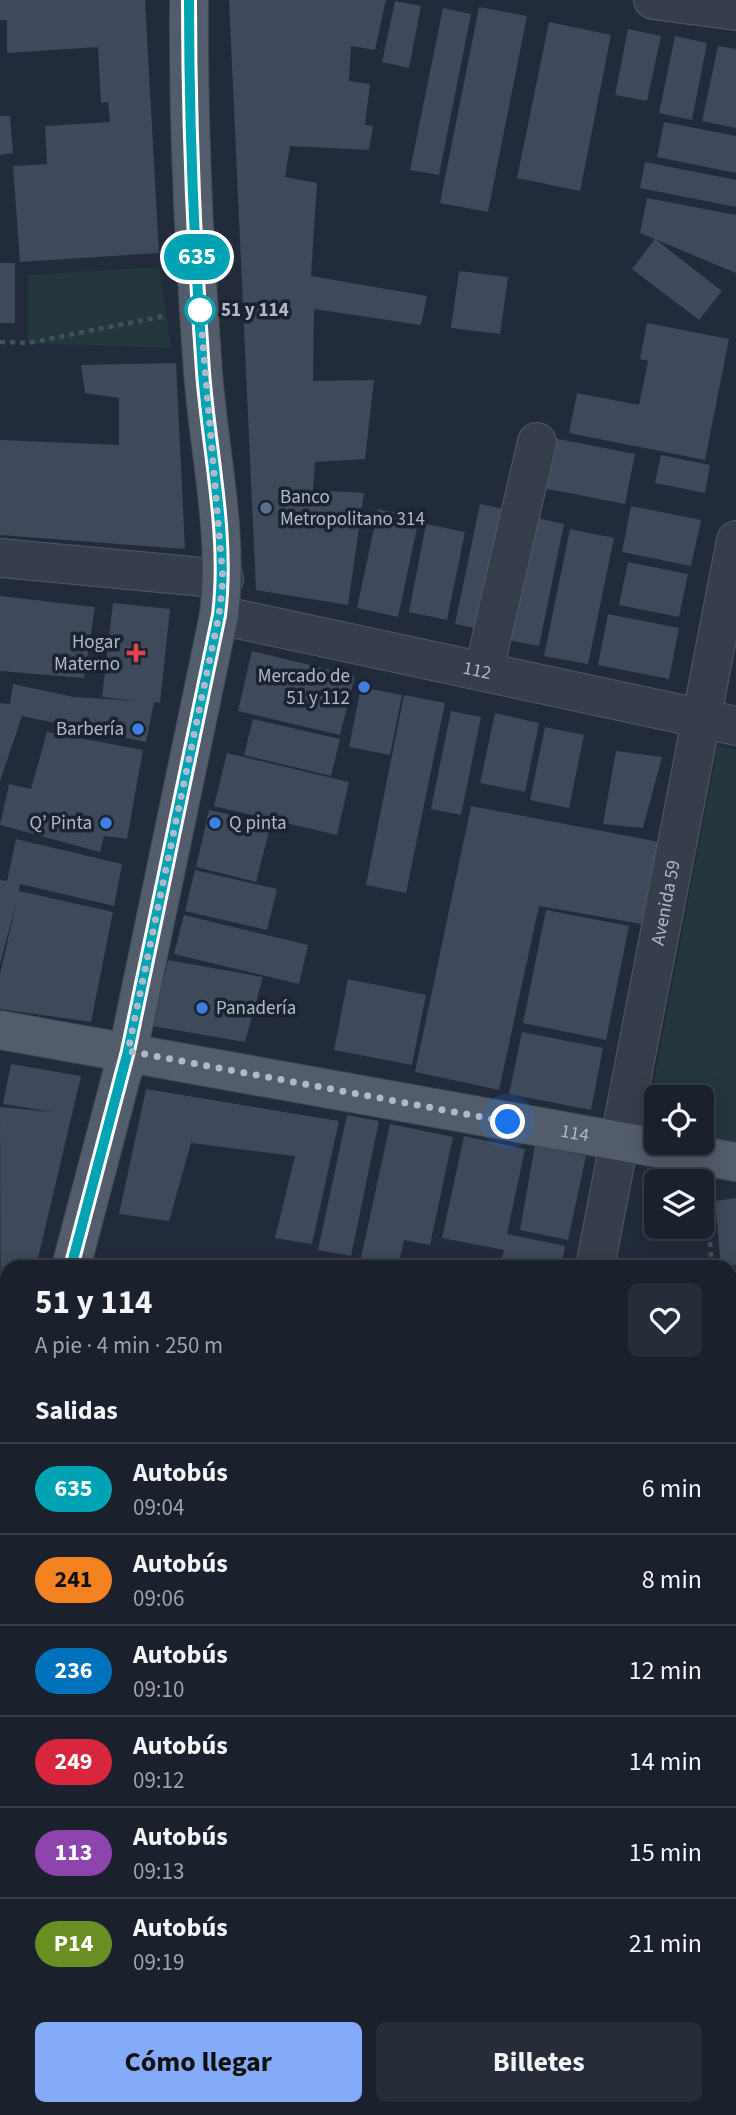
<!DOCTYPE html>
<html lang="es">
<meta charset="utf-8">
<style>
body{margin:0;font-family:"Source Sans 3",sans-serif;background:#272d38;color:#f1f3f6;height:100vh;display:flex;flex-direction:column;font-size:26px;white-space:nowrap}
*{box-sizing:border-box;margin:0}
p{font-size:23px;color:#9fa3a9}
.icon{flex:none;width:38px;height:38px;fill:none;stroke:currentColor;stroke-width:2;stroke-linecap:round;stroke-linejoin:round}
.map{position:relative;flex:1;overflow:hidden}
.drawer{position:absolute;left:0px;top:1260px;width:737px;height:856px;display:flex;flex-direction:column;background:#1a202c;border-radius:21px 21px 0 0;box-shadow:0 4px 18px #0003,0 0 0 2px #383e48}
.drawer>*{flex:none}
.badge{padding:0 14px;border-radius:23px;font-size:24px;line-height:46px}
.buttons{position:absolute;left:644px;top:1085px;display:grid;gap:14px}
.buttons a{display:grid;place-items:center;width:70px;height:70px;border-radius:10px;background:#1a202c;box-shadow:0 4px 18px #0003,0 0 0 2px #383e48;font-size:35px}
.you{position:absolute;width:35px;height:35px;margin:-18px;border:5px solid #fff;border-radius:50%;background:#1a73e8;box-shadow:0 0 0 10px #1a73e833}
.map>.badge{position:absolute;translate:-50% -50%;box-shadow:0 0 0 4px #fff}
h2{padding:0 35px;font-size:26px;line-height:63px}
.round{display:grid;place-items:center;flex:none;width:74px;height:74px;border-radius:10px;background:#272d38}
.head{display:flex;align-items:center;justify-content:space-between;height:119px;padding:0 35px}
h1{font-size:33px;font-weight:700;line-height:52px}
.action{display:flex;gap:14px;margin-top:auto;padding:14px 35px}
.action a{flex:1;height:80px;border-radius:10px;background:#84aaf8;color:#111;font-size:28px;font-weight:700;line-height:80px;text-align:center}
.action a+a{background:#272d38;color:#f1f3f6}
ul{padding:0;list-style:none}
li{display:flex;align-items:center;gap:21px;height:91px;padding:0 35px;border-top:2px solid #383e48}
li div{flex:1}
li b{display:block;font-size:26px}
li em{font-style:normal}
li .badge{min-width:77px;font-weight:700;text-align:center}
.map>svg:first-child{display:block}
.green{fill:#24373c}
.building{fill:#3e495b}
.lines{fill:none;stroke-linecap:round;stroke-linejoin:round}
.minor-casing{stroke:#515866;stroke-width:40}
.major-casing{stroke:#3f4654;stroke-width:40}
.path{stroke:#3f5356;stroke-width:4.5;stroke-dasharray:5 5;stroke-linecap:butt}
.minor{stroke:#363d4b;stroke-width:38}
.major{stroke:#535c6b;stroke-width:38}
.line-casing{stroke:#fff;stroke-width:16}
.line{stroke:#00a3b4;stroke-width:10}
.walk{stroke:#b1b8c7;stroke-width:7;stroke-dasharray:0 12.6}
.stop-dot{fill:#fff;stroke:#00a3b4;stroke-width:3.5}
.service-dot{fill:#5c6f8a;stroke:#1b2230;stroke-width:2.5}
.health-dot{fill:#e0444e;stroke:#1b2230;stroke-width:2.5}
.shop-dot{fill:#3f7fe0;stroke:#1b2230;stroke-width:2.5}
.labels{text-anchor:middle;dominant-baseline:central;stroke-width:7;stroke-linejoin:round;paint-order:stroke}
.stop-label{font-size:19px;font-weight:bold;fill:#b1b8c7;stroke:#1b2230;text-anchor:start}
.poi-label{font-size:19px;fill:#b1b8c7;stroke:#1b2230;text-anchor:end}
.street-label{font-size:19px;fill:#b1b8c7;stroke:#1b2230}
</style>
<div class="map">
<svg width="736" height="2115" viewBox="0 0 736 2115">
<rect width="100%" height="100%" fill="#222b3b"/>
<path class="green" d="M159,267L171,348L28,343V275Z
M718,746L736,750V1143L702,1135V1097H656V1124L646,1122Z"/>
<path class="building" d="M0,0H145L159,253L20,262L13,166L47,164L45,126L110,122L108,102L101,103L98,47L7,53V20H0Z
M229,0H386L375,50L351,46L349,81L370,84L365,125L373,126L369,150L290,146L285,177L317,183L311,276L427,296L421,325L314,309L313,381L374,380L365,459L315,462L313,490L364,493L348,605L256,590Z
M395,1L421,6L409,68L382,62Z
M479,7L527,16L488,212L440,203Z
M443,8L471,14L439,175L410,170Z
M549,22L611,35L580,191L517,178Z
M628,29L661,36L647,101L615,95Z
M675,36L707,43L692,120L659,113Z
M718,46L736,49V128L702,121Z
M0,116H10L13,153L0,155Z
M664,122L736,136V173L657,157Z
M645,162L736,180V207L640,188Z
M647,198L736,215V273L640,233Z
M655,239L722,291L699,320L632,269Z
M0,263H15V323H0Z
M459,271L508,277L500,334L451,328Z
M647,323L729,339L705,460L569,433L577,393L639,405L648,361L640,359Z
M176,363L185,549L0,535V440L119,445V398L85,393L81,365Z
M553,438L635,454L625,504L543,488Z
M661,455L710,465L705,493L655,483Z
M480,504L514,511L490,631L455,624Z
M631,506L701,520L691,566L622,552Z
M378,509L419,518L398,617L357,608Z
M523,515L564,524L539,646L498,638Z
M426,524L465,532L447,620L409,612Z
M570,529L614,538L588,664L544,656Z
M628,562L688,574L679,617L619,605Z
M0,596L95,607L84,678L0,671Z
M113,603L170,609L160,703L154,702L146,742L22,716L0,781V703L10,704L13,684L74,697L137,701L102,697Z
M608,614L679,628L669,679L598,665Z
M252,651L355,676L340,735L238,711Z
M361,687L402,695L390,755L349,747Z
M404,695L445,703L406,893L366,885Z
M451,711L481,717L461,815L431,809Z
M495,713L539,723L525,792L480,783Z
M253,719L340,739L331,776L244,755Z
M545,727L584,735L569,808L530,800Z
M47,732L143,750L127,839L104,836L100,852L0,825L9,784L31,789Z
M616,751L662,757L643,828L603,824Z
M227,753L349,782L337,835L214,806Z
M471,806L659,842L642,924L539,906L499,1090L415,1072Z
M209,810L271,824L256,882L196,867Z
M16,839L122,864L114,906L20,884L19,891L113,912L91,1022L0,1009V974L17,900L0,964V880L7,881Z
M195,870L277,889L267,930L185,911Z
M546,910L629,926L606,1040L523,1023Z
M184,915L308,945L299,984L174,954Z
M168,960L263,977L245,1042L152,1026Z
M348,979L426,995L412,1065L334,1050Z
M522,1032L603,1048L591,1110L509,1094Z
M11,1064L81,1076L36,1267H7V1360L1,1383L0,1107L54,1112L3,1104Z
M146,1089L339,1121L312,1244L275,1238L295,1156L191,1143L169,1221L119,1214Z
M347,1115L379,1121L351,1256L318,1250Z
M390,1124L453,1137L430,1245L404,1240L398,1267H359Z
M464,1136L525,1149L507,1234L565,1246L561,1267H528L501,1261L504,1250L442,1238Z
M535,1145L586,1156L568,1240L520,1230Z
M736,1198V1265L721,1266L715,1201Z
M730,1428L736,1430V1465L730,1463Z
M730,1479L736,1480V1504L730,1502Z
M730,1513L736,1514V1537L730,1535Z
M730,1549L736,1551V1573L730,1572Z
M736,1595V1621L730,1624V1598Z
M732,1655L736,1659V1730L730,1728Z
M6,1711L7,1803H0V1740Z
M7,1934V2057H3L0,2014V1935Z
M730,1971L736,1972V2002L730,2000Z
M730,2048L736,2049V2099L730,2097Z
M483,2109H523L522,2115H482Z
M534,2109H561L560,2115H533Z
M572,2109H606L605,2115H570Z
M633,2109H673L671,2115H631Z
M696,2109L724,2114V2115H695Z"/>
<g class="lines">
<defs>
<g id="minor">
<path d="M653,0L736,11"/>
<path d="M0,558L224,579"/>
<path id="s1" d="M219,615L736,726"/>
<path d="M484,670L537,442"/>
<path id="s2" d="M595,1267L736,540"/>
<path d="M0,1592L7,1593"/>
<path d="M730,1746L736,1748"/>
<path d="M18,2109L59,2115"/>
<path d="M433,2115L434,2109"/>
</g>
<g id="major">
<path id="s3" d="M0,1030L736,1162"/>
<path d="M71,1267L128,1051L219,615C229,535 209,452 203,372C194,248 188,124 189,0"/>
<path d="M0,1545L7,1518"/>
</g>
</defs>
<use href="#minor" class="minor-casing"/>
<use href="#major" class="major-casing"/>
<path class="path" d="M0,342L28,343L165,316
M706,1192L712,1267
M730,1301L736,1306"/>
<use href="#minor" class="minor"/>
<use href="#major" class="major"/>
</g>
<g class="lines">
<defs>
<path id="line" d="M71,1267L128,1051L219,615C229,535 209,452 203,372C194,248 189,124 189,0"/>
</defs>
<use href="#line" class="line-casing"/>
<use href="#line" class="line"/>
<path class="walk" d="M200,310L223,579L219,615L128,1051L508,1122"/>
</g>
<circle class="stop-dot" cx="200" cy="310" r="14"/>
<circle class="service-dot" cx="266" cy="508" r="7"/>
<path class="health-dot" d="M132.5 642.5h7v7h7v7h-7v7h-7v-7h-7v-7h7z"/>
<g class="shop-dot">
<circle cx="364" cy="687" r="7"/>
<circle cx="138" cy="729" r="7"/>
<circle cx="106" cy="823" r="7"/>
<circle cx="215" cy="823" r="7"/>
<circle cx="202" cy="1008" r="7"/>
</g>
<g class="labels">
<g class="stop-label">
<text x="221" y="310">51 y 114</text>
</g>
<g class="poi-label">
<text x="280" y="497" text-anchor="start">Banco<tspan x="280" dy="22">Metropolitano 314</tspan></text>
<text x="120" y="642">Hogar<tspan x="120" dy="22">Materno</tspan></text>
<text x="350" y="676">Mercado de<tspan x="350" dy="22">51 y 112</tspan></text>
<text x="124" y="729">Barbería</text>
<text x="92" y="823">Q’ Pinta</text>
<text x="229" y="823" text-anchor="start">Q pinta</text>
<text x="216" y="1008" text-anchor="start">Panadería</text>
</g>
<g class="street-label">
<text stroke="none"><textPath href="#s1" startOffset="264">112</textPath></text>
<text stroke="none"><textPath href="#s2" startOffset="371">Avenida 59</textPath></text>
<text stroke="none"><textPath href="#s3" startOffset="584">114</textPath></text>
</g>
</g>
</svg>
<div class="buttons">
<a><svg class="icon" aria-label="locate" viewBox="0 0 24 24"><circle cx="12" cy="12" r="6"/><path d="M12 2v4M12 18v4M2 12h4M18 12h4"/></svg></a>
<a><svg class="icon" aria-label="layers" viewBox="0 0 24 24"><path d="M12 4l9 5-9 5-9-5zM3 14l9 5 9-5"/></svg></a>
</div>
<div class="you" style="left:508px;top:1122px"></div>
<b class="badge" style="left:197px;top:257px;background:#00a3b4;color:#fff">635</b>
<section class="drawer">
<div class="head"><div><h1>51 y 114</h1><p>A pie · 4 min · 250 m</p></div><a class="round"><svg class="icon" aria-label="heart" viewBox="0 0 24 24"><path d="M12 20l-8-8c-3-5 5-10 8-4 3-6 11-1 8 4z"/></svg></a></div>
<h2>Salidas</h2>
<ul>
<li><span class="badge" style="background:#00a3b4;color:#fff">635</span><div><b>Autobús</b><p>09:04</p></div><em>6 min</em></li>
<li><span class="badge" style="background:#f58220;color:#111">241</span><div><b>Autobús</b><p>09:06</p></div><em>8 min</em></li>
<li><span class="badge" style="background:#0072bc;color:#fff">236</span><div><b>Autobús</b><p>09:10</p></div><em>12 min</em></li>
<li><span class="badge" style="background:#d7263d;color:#fff">249</span><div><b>Autobús</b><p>09:12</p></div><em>14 min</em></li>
<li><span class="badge" style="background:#8e44ad;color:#fff">113</span><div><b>Autobús</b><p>09:13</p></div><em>15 min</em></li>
<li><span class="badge" style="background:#6b8e23;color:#fff">P14</span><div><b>Autobús</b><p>09:19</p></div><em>21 min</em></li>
</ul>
<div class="action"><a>Cómo llegar</a><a>Billetes</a></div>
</section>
</div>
